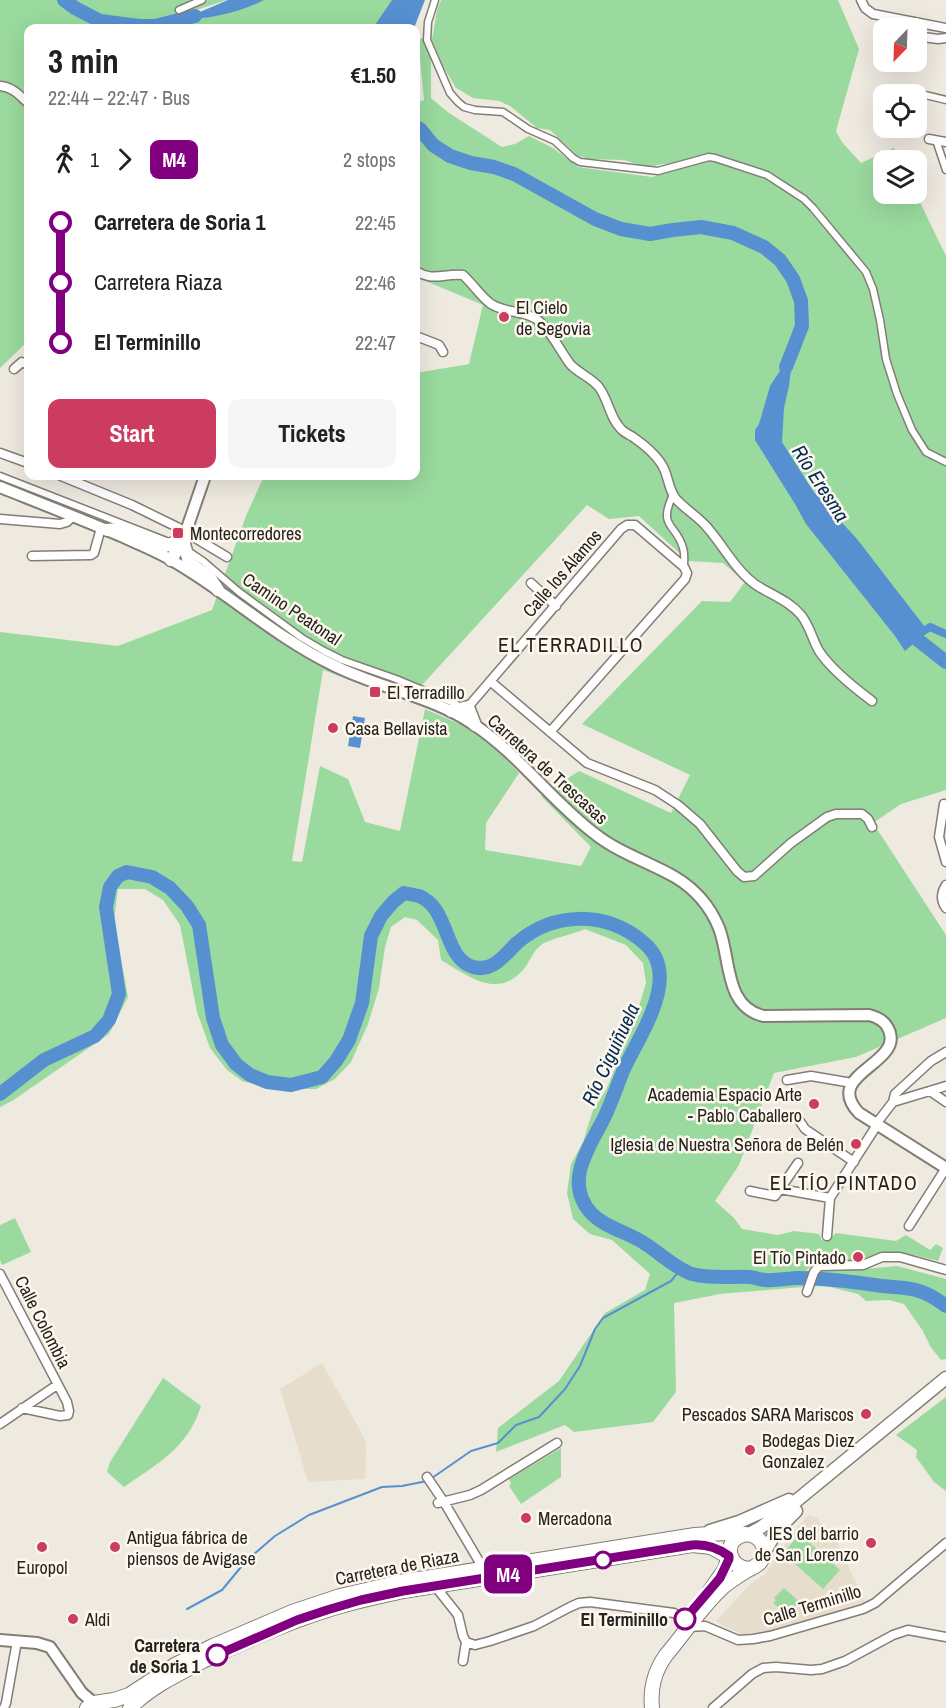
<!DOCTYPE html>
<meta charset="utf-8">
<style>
body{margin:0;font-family:"Archivo Narrow",sans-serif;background:#f6f6f6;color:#202124;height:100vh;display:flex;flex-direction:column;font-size:22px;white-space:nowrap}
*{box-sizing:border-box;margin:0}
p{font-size:20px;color:#757577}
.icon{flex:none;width:33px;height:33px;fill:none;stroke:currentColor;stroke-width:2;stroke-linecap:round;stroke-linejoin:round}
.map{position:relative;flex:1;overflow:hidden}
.side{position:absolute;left:24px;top:24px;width:396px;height:456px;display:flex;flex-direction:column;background:#fff;border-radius:12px;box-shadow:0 6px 24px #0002}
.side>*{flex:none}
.badge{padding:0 12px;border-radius:9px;font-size:21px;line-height:39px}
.needle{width:39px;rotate:203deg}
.fabs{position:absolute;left:873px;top:18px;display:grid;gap:12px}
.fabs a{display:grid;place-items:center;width:54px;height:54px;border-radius:12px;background:#fff;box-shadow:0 6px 24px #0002;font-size:30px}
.map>.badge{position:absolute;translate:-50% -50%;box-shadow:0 0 0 3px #fff}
.legs{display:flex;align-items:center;gap:9px;height:66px;padding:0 24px;font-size:20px}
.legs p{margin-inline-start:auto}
.head{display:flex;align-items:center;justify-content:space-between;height:102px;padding:0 24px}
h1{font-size:33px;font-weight:700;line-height:45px}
.primary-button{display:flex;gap:12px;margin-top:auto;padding:12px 24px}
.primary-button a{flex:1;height:69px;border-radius:12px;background:#cb3c60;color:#fff;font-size:24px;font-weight:700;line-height:69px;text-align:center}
.primary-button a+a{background:#f6f6f6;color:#202124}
ul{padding:0 24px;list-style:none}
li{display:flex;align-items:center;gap:21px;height:60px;font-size:22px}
li i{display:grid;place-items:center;width:9px;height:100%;margin:0 8px;background:currentColor}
li i::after{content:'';width:15px;height:15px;margin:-8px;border:4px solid;border-radius:50%;background:#fff}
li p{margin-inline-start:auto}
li:first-child i{background:linear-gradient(#0000 50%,currentColor 0)}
li:last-child i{background:linear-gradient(currentColor 50%,#0000 0)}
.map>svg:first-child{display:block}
.built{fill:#e7ddcd}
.green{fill:#9ada9e;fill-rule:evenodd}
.water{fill:#5690d0}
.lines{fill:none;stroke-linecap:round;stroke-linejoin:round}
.stream{stroke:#5690d0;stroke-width:2}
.canal{stroke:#5690d0;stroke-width:8}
.river{stroke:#5690d0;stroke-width:14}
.pedestrian-casing{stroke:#827d75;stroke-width:9}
.minor-casing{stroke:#827d75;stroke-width:11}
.tertiary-casing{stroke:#827d75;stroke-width:14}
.secondary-casing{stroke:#827d75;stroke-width:15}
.primary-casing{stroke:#827d75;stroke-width:15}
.trunk-casing{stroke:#827d75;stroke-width:16}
.pedestrian{stroke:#fff;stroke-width:6}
.minor{stroke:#fff;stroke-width:8}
.tertiary{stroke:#fff;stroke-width:10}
.secondary{stroke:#fff;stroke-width:12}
.primary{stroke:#fff;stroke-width:12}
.trunk{stroke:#fff;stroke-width:14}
.line-1-casing{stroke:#fff;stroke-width:14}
.line-1{stroke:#800080;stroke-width:9}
.poi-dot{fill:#cb3c60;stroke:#fdf7ee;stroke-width:2}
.stop-1-dot{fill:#fff;stroke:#800080;stroke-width:3}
.labels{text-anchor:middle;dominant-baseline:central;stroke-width:5;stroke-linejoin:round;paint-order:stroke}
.poi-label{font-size:18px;fill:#25231f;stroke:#fdf7ee;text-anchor:start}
.street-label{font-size:18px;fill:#25231f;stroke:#fdf7ee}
.stop-label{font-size:18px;font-weight:bold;fill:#25231f;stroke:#fdf7ee;text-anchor:end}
.water-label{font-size:20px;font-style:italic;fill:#002b54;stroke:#fdf7ee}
.neighbourhood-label{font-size:20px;letter-spacing:1.5px;fill:#25231f;stroke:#fdf7ee}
</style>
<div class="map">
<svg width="946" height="1708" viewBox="0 0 946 1708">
<rect width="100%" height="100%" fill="#efeae0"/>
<path class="built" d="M322,1363L364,1437L366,1448L365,1479L308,1482L280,1389Z
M809,1515L817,1518L838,1543L865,1603L779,1630L742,1634L724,1626L716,1621L751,1583L764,1575L797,1527Z"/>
<path class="green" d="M0,0H227L174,17L136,25L155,26L179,21L242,0H413L398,28H28V341L0,368Z
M441,0H838L859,49L836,131L842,142L861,163L894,148L900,160H884V194H916L946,256V790L901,804L873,823L946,935V1018L856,1057L774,1073L739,1165L715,1201L734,1218L742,1229L778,1235L794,1231L819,1234L822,1240H829L836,1233L896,1241L906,1235L930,1250L936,1244L943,1248L938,1261L914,1255L880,1253L862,1259L841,1261L822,1259L806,1270L814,1274L816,1271L827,1268L852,1270L897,1266L946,1279V1359L941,1360L930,1346L923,1331L904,1304L889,1300L866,1301L858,1294L830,1287L814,1286L720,1294L674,1303L676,1392L653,1422L574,1432L565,1425L496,1452L498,1428L559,1381L605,1313L645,1290L650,1274L612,1240L590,1234L573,1219L567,1193L571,1164L583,1142L593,1110L606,1090L634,1023L646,983L643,963L626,945L585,929C574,934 549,939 541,945C532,952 530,962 523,970C497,1000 467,975 441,960L438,940L417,920L405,917L391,927L385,947L379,988L368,1024L351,1062L335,1079L316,1089H273L242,1081L227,1070L210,1048L197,1012L180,925L163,900L145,889H118L114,920L128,997L109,1034L12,1101L0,1107V632L118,646L212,610L246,516L264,476H416V373L469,364L483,305L416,277V103L424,100L418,38L425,39L431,60V98L449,113L502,147L515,144L529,136L553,148L578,167L652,177L706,162L664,164L645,167L624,160L589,159L577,155L550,130L537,128L510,106L499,101L473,98L456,88L444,68L432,40L437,10ZM587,505L609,519L639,516L688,561L723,563L745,582L730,602L702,601L582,724L690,775L671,813L579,771L541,796L591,847L581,866L485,850L486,823L519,773L494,747L464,726L425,709L400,831L365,822L348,779L320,766L302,862L292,861L323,670L402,699L423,684Z
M15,1218L31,1252L2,1265L0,1260V1225Z
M163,1378L201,1406C188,1448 158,1463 124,1487L107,1472L110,1462Z
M946,1397V1491L934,1482L916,1457L917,1450L896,1435Z
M561,1448V1477L521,1504L509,1486L511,1484L509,1479Z
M800,1534L840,1570L823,1589L783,1553Z
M784,1588L802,1604L790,1608L792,1616L790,1617L773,1603L776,1600L774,1598Z"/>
<path class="water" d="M228,0H264C237,14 209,18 179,21Z
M392,0H425L414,28H373Z
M793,351L789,386L784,408L782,442L813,491L857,539L928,631L905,651L895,636L806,524L795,504L755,440V430L759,424L770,386Z
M353,716L365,718L360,748L348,746Z"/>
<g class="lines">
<path class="stream" d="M432,1478L471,1451L498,1443L516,1425L539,1417L565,1389L580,1366L595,1329L603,1318L671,1281L681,1269
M187,1609L222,1590L246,1561L275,1536L309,1515L382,1487L402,1486L427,1481"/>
<path class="canal" d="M919,634L930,627L946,634"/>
<path class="river" d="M64,0L75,8L100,21L139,26H155L195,16
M416,127L420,129L433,145L450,156L471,163L494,167L514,174L595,219L621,229L650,234L673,230L701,227L733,233L764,247L780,260L793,279L801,301L802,326L786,367
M906,628L918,640L946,662
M0,1094L44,1060L95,1036L109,1020L119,994L106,907L110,887L118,876L127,872L152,877L170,888L187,906L199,925L213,1018L222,1045L236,1064L250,1075L267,1082L291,1085L322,1077L336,1061L349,1040L362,1003L371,936L381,916L393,902L404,893C409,894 414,895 419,896C450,908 443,958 473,967C493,973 505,954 517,943C554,911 606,911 643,942C684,975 639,1035 623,1071C617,1086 612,1101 605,1116C590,1147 562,1182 592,1214C605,1227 623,1231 639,1240C657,1250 674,1268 692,1274C711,1279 732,1276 751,1277C756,1278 760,1280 765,1280C777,1281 788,1278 799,1278C827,1278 855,1282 882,1286C893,1287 905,1287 916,1290C927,1293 937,1299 946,1306"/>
<defs>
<path id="pedestrian" d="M435,0L428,22L427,40L450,93L458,102L464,107L475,110L503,112L528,129L555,141L573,158L580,162L658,171L709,157L715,158L767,175L804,199L813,208L866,272L873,289L880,320L886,359L897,394L912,430L926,452L946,462
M179,10L202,0
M917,93L946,100
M936,140L946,170
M0,476L169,542
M673,495C657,528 677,524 683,548C685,554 684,561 684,567
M188,551L203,561L239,592L302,638L324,651L342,660L396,679L456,704"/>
<path id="minor" d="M861,0L865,8L873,14L946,28
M879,29L884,30
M916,36L938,39L946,38
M0,86C13,87 19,95 28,103
M929,139L946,142
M416,271C433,282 444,273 463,275C473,284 480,296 491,304C507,314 529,310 541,323C553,335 560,350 570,364C578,373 590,377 598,386C609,399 609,418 622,430C625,433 630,435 633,437C643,444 654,453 660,462C669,473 667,488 676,499C685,509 697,516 706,526C723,545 735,570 756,585C772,595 789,601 801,615C810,626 812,639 819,651C830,668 856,689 872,701
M416,336L439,345L443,352
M14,369L22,362L28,365
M0,453L28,463
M61,476L132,505L177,527L227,557
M0,519L60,524L67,522L73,516
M32,556L91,555L94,553L101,528
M531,583L556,606
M490,681L587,763L655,790L678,805L700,824L737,871L744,877L754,876L791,843L827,817L836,814H862L868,819L872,827
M468,707L621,529L627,525H635L684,567L687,573L685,579L550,732
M944,804L939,837L946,862
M946,885C941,893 940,900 946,908
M787,1080L811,1076L852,1083
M930,1091L946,1102
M893,1102L895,1094L931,1061L946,1052
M799,1120L805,1129L854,1162
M876,1124L893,1102L946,1086
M798,1163L780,1189L830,1198
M750,1191L775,1196L780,1189
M909,1226L946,1168
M827,1236L830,1198L877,1125
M0,1274L67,1402L69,1411L68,1415L60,1416L22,1408
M807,1292L814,1272L819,1266L863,1265L882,1257H900L946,1270
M0,1424L57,1385
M427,1477L444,1502L483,1568
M438,1503L470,1495L481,1490L557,1443
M435,1586L458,1615L463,1636L466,1642L475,1645L490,1641L534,1626L570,1607L579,1603L590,1602L674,1613L685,1619
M689,1627L705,1626L738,1640L753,1639L770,1636L863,1609L875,1603L946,1543
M463,1661L466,1642
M4,1708L6,1703L17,1641
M713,1708L752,1674L763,1668L776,1667L811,1670L822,1669L845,1661L893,1635L908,1630L946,1637"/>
<path id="tertiary" d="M0,487C40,503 81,519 121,536C138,544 157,551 173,561C227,592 274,636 331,664C375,687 432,696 473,724C519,754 551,801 595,834C619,853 649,862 675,877C695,889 710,906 719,928C731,959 724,1006 763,1016L869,1015C877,1017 884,1020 888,1028C907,1064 821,1073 859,1113L946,1168
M183,540L205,476
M0,1640L37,1643L50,1647L82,1693L94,1703"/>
<path id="secondary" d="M107,530L119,529L162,547L183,540
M183,540L189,562L209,577L218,590
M171,560L183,540
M451,711L468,707L475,725"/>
<path id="primary" d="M710,1531L739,1522L789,1500
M749,1534L760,1528L790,1506L946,1378
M764,1553L777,1530L796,1511"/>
<path id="trunk" d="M709,1592L725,1569L730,1552
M87,1708L94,1703L114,1700L129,1695L175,1665L213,1646L292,1612L340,1596L400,1582L695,1535L724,1533L746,1534
M130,1708C149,1688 178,1674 203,1661C243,1642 285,1623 327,1610C351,1602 377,1597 403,1591L692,1545L711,1547L731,1558
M652,1708C650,1688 654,1672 666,1655C685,1633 701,1607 723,1587C730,1581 738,1576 746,1571C751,1568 757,1567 761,1561C770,1549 758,1531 743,1535C722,1541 728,1568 749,1569"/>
</defs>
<use href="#pedestrian" class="pedestrian-casing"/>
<use href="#minor" class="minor-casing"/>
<use href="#tertiary" class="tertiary-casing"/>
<use href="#secondary" class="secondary-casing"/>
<use href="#primary" class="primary-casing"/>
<use href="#trunk" class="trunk-casing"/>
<use href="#pedestrian" class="pedestrian"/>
<use href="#minor" class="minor"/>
<use href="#tertiary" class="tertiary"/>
<use href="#secondary" class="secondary"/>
<use href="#primary" class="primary"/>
<use href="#trunk" class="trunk"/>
</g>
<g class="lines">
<defs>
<path id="line-1" d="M217,1655L297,1620L327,1610L361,1600L403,1591L692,1545C706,1544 718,1548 729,1556V1559L720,1578L685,1619"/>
</defs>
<use href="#line-1" class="line-1-casing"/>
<use href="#line-1" class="line-1"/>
</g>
<g class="poi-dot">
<circle cx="504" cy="317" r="6"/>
<rect x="172" y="527" width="12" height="12" rx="3"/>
<rect x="369" y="686" width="12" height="12" rx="3"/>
<circle cx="333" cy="728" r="6"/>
<circle cx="814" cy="1104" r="6"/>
<circle cx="856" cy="1144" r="6"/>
<circle cx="858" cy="1257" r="6"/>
<circle cx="866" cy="1414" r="6"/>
<circle cx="750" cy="1450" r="6"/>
<circle cx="526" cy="1518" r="6"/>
<circle cx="871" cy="1543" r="6"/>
<circle cx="42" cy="1547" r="6"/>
<circle cx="115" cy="1547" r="6"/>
<circle cx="73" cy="1619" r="6"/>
</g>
<g class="stop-1-dot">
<circle cx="603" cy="1560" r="8"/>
<circle cx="685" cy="1619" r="10"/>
<circle cx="217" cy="1655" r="10"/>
</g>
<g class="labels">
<g class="poi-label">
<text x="516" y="307">El Cielo<tspan x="516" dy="21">de Segovia</tspan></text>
<text x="190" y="533">Montecorredores</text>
<text x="387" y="692">El Terradillo</text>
<text x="345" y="728">Casa Bellavista</text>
<text x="802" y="1094" text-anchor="end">Academia Espacio Arte<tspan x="802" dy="21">- Pablo Caballero</tspan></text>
<text x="844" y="1144" text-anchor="end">Iglesia de Nuestra Señora de Belén</text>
<text x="846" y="1257" text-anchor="end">El Tío Pintado</text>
<text x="854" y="1414" text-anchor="end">Pescados SARA Mariscos</text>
<text x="762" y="1440">Bodegas Diez<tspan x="762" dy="21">Gonzalez</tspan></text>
<text x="538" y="1518">Mercadona</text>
<text x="859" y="1533" text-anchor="end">IES del barrio<tspan x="859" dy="21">de San Lorenzo</tspan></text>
<text x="127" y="1537">Antigua fábrica de<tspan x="127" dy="21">piensos de Avigase</tspan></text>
<text x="42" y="1567" text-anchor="middle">Europol</text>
<text x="85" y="1619">Aldi</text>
</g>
<g class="street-label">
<text transform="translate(562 573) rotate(-49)">Calle los Álamos</text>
<text transform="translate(292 609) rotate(34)">Camino Peatonal</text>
<text transform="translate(548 769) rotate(42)">Carretera de Trescasas</text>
<text transform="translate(43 1322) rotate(63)">Calle Colombia</text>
<text transform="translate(397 1567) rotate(-11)">Carretera de Riaza</text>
<text transform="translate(812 1605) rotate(-17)">Calle Terminillo</text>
</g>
<g class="stop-label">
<text x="668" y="1619">El Terminillo</text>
<text x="200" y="1645">Carretera<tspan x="200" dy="21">de Soria 1</tspan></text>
</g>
<g class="water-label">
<text transform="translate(821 483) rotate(57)">Río Eresma</text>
<text transform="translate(610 1054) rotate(-65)">Río Ciguiñuela</text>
</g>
<g class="neighbourhood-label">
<text x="571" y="644">EL TERRADILLO</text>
<text x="844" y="1182">EL TÍO PINTADO</text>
</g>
</g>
</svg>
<div class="fabs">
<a><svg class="needle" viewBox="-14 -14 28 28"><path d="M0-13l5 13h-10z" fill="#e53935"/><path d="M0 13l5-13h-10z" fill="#757577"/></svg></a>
<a><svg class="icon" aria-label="locate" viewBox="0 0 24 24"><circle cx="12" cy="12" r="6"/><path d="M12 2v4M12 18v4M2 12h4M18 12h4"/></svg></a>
<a><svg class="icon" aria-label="layers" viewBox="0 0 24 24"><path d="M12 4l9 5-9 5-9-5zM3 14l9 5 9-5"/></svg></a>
</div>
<b class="badge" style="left:508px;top:1574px;background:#800080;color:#fff">M4</b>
<section class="side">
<div class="head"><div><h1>3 min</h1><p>22:44 – 22:47 · Bus</p></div><b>€1.50</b></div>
<div class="legs"><svg class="icon" aria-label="walk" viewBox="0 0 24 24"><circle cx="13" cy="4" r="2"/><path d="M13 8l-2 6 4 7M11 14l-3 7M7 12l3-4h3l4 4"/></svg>1<svg class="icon" aria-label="forward" viewBox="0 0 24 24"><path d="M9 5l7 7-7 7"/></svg><b class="badge" style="background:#800080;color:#fff">M4</b><p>2 stops</p></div>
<ul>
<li><i style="color:#800080"></i><b>Carretera de Soria 1</b><p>22:45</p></li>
<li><i style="color:#800080"></i><span>Carretera Riaza</span><p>22:46</p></li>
<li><i style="color:#800080"></i><b>El Terminillo</b><p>22:47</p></li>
</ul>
<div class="primary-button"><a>Start</a><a>Tickets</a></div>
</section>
</div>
